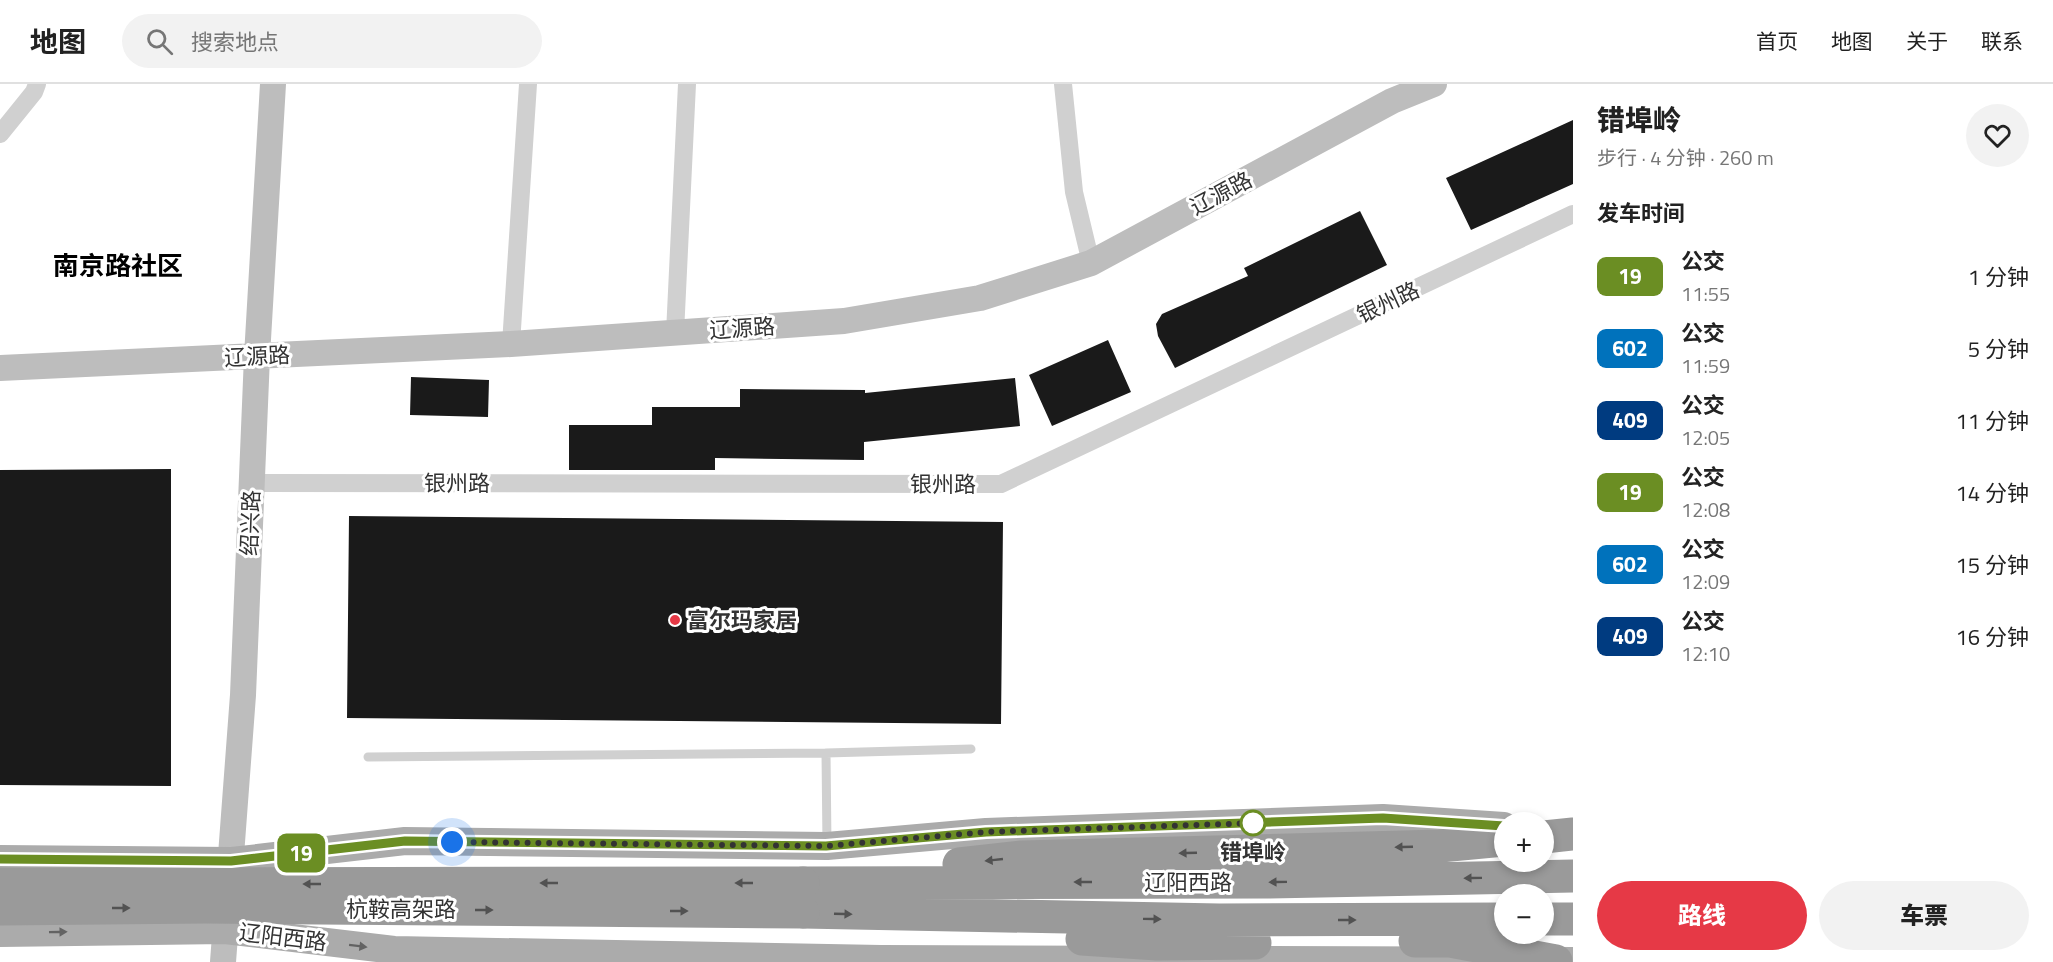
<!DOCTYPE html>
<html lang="zh">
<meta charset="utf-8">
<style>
body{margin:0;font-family:"Titillium Web","Noto Sans SC",sans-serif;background:#f2f2f2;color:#222;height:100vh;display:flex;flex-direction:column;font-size:22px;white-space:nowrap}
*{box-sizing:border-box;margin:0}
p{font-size:20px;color:#767676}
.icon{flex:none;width:33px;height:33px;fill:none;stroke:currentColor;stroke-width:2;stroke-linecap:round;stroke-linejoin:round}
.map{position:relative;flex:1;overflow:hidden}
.panel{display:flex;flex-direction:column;background:#fff;width:480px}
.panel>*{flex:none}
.badge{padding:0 12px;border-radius:9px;font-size:21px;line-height:39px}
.buttons{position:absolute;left:1494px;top:728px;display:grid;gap:12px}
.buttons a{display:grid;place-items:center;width:60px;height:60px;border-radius:50%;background:#fff;box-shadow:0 3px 9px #0003;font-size:30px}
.you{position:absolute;width:30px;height:30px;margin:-15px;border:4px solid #fff;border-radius:50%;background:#1a73e8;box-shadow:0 0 0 9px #1a73e833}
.map>.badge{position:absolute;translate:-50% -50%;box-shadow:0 0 0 3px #fff}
h2{padding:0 24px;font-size:22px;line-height:54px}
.round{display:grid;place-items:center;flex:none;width:63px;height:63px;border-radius:32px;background:#f2f2f2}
.summary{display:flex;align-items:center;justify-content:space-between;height:102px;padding:0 24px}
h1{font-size:28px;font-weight:800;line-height:45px}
.cta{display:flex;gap:12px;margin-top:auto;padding:12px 24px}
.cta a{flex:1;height:69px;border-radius:36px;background:#e63946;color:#fff;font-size:24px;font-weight:800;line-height:69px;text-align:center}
.cta a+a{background:#f2f2f2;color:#222}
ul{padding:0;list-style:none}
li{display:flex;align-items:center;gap:18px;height:72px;padding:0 24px}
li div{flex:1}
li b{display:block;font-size:22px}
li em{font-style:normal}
li .badge{min-width:66px;font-weight:700;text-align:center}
header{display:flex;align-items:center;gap:36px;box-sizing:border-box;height:84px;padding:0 30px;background:#fff;border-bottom:2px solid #e0e0e0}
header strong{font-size:28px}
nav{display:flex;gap:33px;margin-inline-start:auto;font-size:21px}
.search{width:420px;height:54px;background:#f2f2f2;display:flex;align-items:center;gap:15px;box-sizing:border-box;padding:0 21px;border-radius:33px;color:#767676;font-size:22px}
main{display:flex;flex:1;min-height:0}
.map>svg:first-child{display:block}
.building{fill:#1a1a1a}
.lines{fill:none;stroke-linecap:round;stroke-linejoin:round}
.lane{stroke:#d0d0d0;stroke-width:9}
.street{stroke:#d0d0d0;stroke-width:18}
.secondary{stroke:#bdbdbd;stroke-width:26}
.primary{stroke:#ababab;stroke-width:28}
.highway{stroke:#9a9a9a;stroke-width:33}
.highway-bridge{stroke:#9a9a9a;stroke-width:33}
.oneway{fill:#525252}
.oneway2{fill:#636363}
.line-casing{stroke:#fff;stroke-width:14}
.line{stroke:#6b8e23;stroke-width:9}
.walk{stroke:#333;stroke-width:6;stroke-dasharray:0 10.8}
.poi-dot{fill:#e63946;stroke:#fff;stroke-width:2}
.stop-dot{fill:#fff;stroke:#6b8e23;stroke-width:3}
.labels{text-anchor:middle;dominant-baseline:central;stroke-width:6;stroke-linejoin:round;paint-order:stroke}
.street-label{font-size:22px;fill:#333;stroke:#fff}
.poi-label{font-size:22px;font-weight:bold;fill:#333;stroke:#fff;text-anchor:start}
.stop-label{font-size:22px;font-weight:bold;fill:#333;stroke:#fff}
.quarter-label{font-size:26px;font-weight:bold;fill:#000;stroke:#fff}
</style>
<header>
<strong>地图</strong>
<div class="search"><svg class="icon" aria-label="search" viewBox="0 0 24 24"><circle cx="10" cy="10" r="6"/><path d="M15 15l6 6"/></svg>搜索地点</div>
<nav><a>首页</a><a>地图</a><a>关于</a><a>联系</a></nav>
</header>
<main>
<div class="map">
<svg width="1573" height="878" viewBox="0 0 1573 878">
<rect width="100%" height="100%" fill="#fff"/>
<path class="building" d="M1573,36V100L1471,146L1446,94Z
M1360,127L1387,181L1175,284L1158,252L1156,240L1162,230L1248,192L1244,184Z
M1108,256L1131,308L1052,342L1029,291Z
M411,293L489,296L488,333L410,331Z
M1015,294L1020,342L864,358V376L715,374V386H569V341H652V323H740V305L865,306V309Z
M171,385V702L0,701V386Z
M349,432L1003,438L1001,640L347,634Z"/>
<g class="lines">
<path class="lane" d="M826,669L827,760
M368,673L826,669L971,665"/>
<path class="street" d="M1063,0L1074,108L1091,179
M0,50L34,8L37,0
M675,249L687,0
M511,260L528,0
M252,399L1001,400L1573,130"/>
<path class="secondary" d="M0,284L511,260L844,237L980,214L1091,179L1392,17L1434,0
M223,878L243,611L257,272L273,0"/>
<path class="primary" d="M0,775L232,777L405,757L827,762L986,748L1383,734L1504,742
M0,849L225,846L394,866L881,875L1573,877"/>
<path class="highway" d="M1544,753L1573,750
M959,780L1022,773L1440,762L1504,756
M803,799L1269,798L1573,792
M803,828L1219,836L1504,835
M1544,835H1573
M1082,855L1157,860L1255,859
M1415,857H1450L1556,877"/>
<path class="highway-bridge" d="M0,800L803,799
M0,825L205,823L803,828"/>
</g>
<defs><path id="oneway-solid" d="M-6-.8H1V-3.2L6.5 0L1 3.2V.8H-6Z" transform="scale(1.5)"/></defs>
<g class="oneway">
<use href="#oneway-solid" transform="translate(1404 763) rotate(178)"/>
<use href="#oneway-solid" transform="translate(1188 769) rotate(178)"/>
<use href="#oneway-solid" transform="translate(994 776) rotate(174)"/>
<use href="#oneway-solid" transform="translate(1473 794) rotate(179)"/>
<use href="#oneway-solid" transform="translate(1083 798) rotate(180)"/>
<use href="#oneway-solid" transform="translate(1278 798) rotate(179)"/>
<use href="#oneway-solid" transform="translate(549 799) rotate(180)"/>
<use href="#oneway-solid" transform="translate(744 799) rotate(180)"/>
<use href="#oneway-solid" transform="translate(312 800) rotate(180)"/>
<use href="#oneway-solid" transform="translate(121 824)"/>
<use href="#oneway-solid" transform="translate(484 826)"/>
<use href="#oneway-solid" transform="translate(679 827)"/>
<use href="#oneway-solid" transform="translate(843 830) rotate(2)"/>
<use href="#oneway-solid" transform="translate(1152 835) rotate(1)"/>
<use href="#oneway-solid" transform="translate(1347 836)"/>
</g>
<g class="oneway2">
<use href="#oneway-solid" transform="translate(58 848) rotate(-1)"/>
<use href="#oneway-solid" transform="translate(358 862) rotate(7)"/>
</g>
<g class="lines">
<defs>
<path id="line" d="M0,775L231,777L405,757L826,762L986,748L1383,734L1504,742"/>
</defs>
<use href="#line" class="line-casing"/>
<use href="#line" class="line"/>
<path class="walk" d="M452,758L826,762L986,748L1255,739H1253"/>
</g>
<circle class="poi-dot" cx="675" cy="536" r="6"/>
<circle class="stop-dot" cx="1253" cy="739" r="12"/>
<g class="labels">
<g class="street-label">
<text transform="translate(1221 109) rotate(-28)">辽源路</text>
<text transform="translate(1388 218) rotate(-25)">银州路</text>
<text transform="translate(742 244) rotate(-4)">辽源路</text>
<text transform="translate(257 272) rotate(-3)">辽源路</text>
<text x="457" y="399">银州路</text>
<text x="943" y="400">银州路</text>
<text transform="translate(250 439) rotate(-88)">绍兴路</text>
<text x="1188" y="798">辽阳西路</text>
<text x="401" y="825">杭鞍高架路</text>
<text transform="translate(283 853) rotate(7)">辽阳西路</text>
</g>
<g class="poi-label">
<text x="687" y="536">富尔玛家居</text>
</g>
<g class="stop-label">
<text x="1253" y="768">错埠岭</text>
</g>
<g class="quarter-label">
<text x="118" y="181">南京路社区</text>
</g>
</g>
</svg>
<div class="buttons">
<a>+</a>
<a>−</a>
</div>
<div class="you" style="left:452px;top:758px"></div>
<b class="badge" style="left:301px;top:769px;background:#6b8e23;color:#fff">19</b>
</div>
<section class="panel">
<div class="summary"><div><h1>错埠岭</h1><p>步行 · 4 分钟 · 260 m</p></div><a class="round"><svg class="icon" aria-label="heart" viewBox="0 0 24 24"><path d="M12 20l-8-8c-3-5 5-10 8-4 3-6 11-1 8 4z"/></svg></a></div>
<h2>发车时间</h2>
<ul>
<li><span class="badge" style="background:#6b8e23;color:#fff">19</span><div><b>公交</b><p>11:55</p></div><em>1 分钟</em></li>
<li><span class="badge" style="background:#0072bc;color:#fff">602</span><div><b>公交</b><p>11:59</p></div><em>5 分钟</em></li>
<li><span class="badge" style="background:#003b80;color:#fff">409</span><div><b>公交</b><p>12:05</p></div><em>11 分钟</em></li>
<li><span class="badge" style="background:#6b8e23;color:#fff">19</span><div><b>公交</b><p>12:08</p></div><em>14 分钟</em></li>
<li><span class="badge" style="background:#0072bc;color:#fff">602</span><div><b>公交</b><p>12:09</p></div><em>15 分钟</em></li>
<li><span class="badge" style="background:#003b80;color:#fff">409</span><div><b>公交</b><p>12:10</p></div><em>16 分钟</em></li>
</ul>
<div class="cta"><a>路线</a><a>车票</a></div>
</section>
</main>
